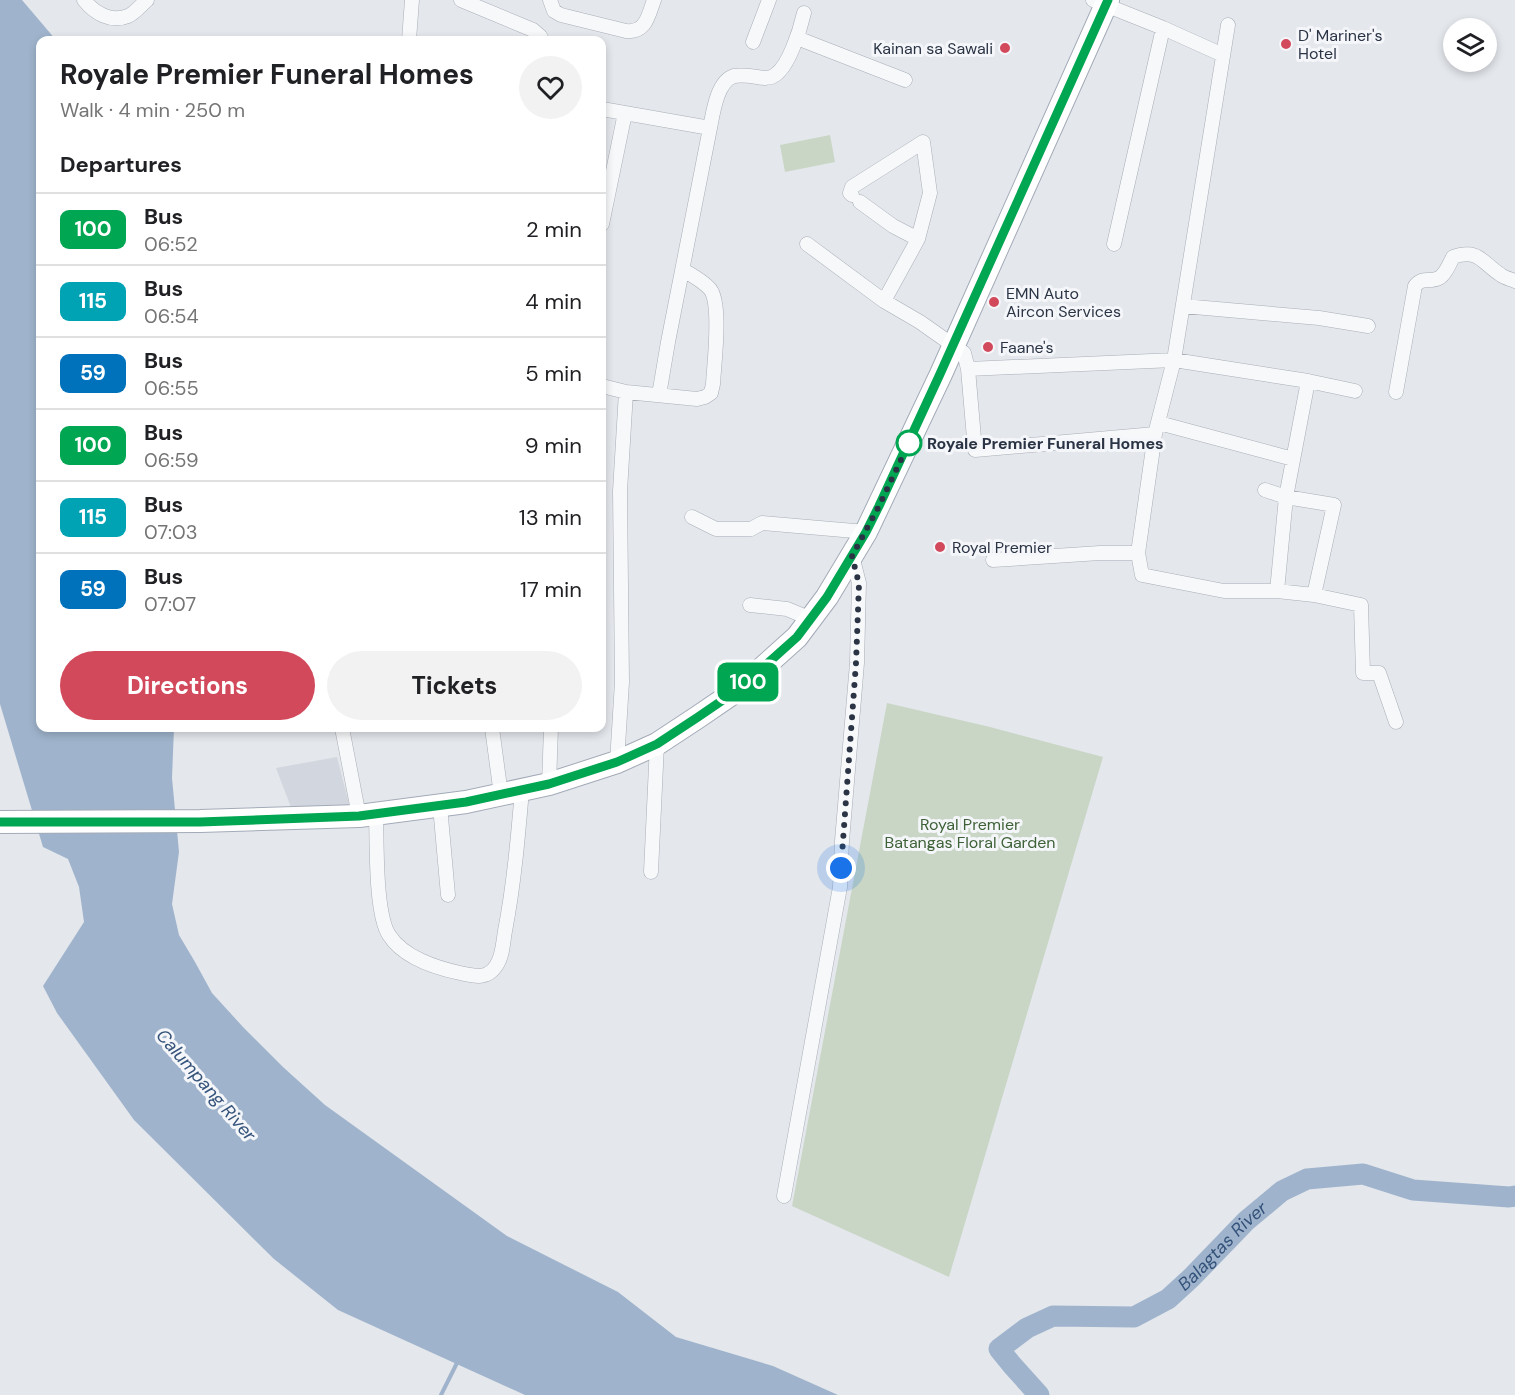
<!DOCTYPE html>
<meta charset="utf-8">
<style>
body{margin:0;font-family:"DM Sans",sans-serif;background:#f2f2f2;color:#202124;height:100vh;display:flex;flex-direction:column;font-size:22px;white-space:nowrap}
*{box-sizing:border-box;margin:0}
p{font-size:20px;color:#757577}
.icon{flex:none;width:33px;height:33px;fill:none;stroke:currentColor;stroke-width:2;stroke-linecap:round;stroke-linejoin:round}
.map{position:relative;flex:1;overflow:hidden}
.sheet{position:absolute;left:36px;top:36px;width:570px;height:696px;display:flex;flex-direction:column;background:#fff;border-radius:12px;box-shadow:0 3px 9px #0003}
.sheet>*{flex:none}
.badge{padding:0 12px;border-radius:9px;font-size:21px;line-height:39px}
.fabs{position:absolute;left:1443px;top:18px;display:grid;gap:12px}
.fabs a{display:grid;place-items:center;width:54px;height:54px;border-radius:50%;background:#fff;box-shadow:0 3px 9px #0003;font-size:30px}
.you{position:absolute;width:30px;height:30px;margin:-15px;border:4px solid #fff;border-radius:50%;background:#1a73e8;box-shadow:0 0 0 9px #1a73e833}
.map>.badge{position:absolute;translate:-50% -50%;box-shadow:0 0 0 3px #fff}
h2{padding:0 24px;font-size:22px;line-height:54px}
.round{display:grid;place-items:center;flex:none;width:63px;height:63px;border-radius:32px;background:#f2f2f2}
.overview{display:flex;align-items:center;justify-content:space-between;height:102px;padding:0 24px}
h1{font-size:28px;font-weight:700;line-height:45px}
.primary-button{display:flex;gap:12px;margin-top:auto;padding:12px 24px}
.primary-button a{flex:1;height:69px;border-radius:36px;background:#d1495b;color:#fff;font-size:24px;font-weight:700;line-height:69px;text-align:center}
.primary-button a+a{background:#f2f2f2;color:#202124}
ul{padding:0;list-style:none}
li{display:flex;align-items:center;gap:18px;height:72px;padding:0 24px;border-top:2px solid #e0e0e0}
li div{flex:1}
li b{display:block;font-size:22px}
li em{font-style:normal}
li .badge{min-width:66px;font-weight:700;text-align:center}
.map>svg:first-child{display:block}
.built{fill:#d2d6de}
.green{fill:#c9d6c5}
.water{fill:#9fb4cc}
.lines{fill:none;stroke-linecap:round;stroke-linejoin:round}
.stream{stroke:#9fb4cc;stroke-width:4}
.river{stroke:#9fb4cc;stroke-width:21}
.street-casing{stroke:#a9aeb7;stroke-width:15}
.primary-casing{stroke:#a3abb8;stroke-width:24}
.street{stroke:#f7f8fa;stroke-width:14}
.primary{stroke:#fff;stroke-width:22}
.line-casing{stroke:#fff;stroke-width:14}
.line{stroke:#00a651;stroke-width:9}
.walk{stroke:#2b3445;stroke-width:6;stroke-dasharray:0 10.8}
.poi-dot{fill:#d1495b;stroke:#f4f6f9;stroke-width:2}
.stop-dot{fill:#fff;stroke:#00a651;stroke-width:3}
.labels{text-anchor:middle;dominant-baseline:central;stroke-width:6;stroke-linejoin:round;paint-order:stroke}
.poi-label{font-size:16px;fill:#2b3445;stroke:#f4f6f9;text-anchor:start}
.stop-label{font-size:16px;font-weight:bold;fill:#2b3445;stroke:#f4f6f9;text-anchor:start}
.park-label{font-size:16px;fill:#3f6138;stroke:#f4f6f9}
.water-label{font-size:18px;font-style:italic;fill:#34527a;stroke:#f4f6f9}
</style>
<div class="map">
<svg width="1515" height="1395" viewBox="0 0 1515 1395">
<rect width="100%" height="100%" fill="#e4e7ec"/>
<path class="built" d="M337,757L350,808L292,810L276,768Z"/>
<path class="green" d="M830,135L835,162L785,172L780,145Z
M887,703L990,727L1103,757L949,1277L792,1206Z"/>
<path class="water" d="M0,0H22L56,40H40V728H174L172,778L179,852L172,904L179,935L195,962L212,993L243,1027L283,1067L325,1105L507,1236L618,1292L676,1337L773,1366L838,1395H525L338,1310L274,1259L134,1120L57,1013L43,986L84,922L79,887L68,859L43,847L0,704Z"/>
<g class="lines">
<path class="stream" d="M441,1395L458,1361"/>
<path class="river" id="s1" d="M1039,1395L1012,1365L999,1349L1027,1328L1053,1316L1134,1317L1168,1299L1191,1278L1246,1221L1282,1191L1307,1179L1363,1174L1413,1190L1509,1197L1515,1196"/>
<defs>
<path id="street" d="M84,0C94,13 111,23 128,16C135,13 141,5 147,0
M461,0L533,30L540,36L542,40
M550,0L554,11L561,15L626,31C646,33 648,16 654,0
M1093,0L1163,28L1223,55
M1228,25L1174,360L1155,434L1138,553L1142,575L1224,591H1277L1314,595L1361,605L1363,673H1379L1396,722
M797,38L905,80
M409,40L412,0
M753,42L769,0
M602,109L710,128
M852,195L850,193L852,187L923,142L930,193L918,239L884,301L920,322L964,353L968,369L975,450L1155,434
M860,202L893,226L918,239
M602,224L625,113
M807,244L884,301
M1114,244L1163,28
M1183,306L1319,318L1368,326
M968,369L1174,360L1308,381L1355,391
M602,386L626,392L697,399L705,397L711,393L713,384C714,364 722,304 710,289C703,281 692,275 683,270
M1396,392L1415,286C1423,276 1429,283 1439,278C1445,275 1450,263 1453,257C1479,248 1482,263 1501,275C1505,278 1510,279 1515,281
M659,395L668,342L710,128C713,113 717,81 734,76C741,75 750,76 757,77C763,78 770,79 775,75C789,66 800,30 804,13
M1159,423L1293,459
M1265,490L1286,497L1334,505L1314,595
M692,517L716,529H751L762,523L866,532
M993,560L1100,553H1138
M1277,591L1286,497L1308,381
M750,605L787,609L811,619
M342,728L359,816
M492,728L501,795
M617,762L622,682L620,491L626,392
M549,784L551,728
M440,806L448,895
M376,814C377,843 375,913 389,935C403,957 436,968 460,973C474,976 487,980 496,966C503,956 503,942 505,931C514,884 518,837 522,790
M651,872L657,744
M784,1196L840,887L842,841L857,663L859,583L852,556"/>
<path id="primary" d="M0,822L200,821L359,816L466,802L549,784L617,762L657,744L698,717L739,689L797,637L827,597L866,532L941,374L1108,0"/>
</defs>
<use href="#street" class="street-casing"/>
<use href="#primary" class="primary-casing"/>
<use href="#street" class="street"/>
<use href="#primary" class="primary"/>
</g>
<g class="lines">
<defs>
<path id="line" d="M0,822H200L359,816L466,802L549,784L617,762L657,744L698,717L739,689L797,637L827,597L866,532L879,506L940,374L1108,0"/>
</defs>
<use href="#line" class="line-casing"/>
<use href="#line" class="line"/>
<path class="walk" d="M841,868L856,663L859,584L852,556L879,506L909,443"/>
</g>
<g class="poi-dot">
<circle cx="1286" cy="44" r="6"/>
<circle cx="1005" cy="48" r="6"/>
<circle cx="994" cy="302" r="6"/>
<circle cx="988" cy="347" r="6"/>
<circle cx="940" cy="547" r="6"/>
</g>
<circle class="stop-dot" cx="909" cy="443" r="12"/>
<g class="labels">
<g class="poi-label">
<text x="1298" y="35">D' Mariner's<tspan x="1298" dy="18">Hotel</tspan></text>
<text x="993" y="48" text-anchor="end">Kainan sa Sawali</text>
<text x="1006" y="293">EMN Auto<tspan x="1006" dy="18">Aircon Services</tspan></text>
<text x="1000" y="347">Faane's</text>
<text x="952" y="547">Royal Premier</text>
</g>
<g class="stop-label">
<text x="927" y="443">Royale Premier Funeral Homes</text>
</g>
<g class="park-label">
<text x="970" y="824">Royal Premier<tspan x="970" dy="18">Batangas Floral Garden</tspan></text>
</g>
<g class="water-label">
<text transform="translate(206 1085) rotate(49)">Calumpang River</text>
<text stroke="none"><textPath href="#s1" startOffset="320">Balagtas River</textPath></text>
</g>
</g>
</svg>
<div class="fabs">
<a><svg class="icon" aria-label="layers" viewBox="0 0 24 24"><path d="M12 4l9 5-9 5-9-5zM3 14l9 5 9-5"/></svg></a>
</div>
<div class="you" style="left:841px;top:868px"></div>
<b class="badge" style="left:748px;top:682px;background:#00a651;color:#fff">100</b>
<section class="sheet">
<div class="overview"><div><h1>Royale Premier Funeral Homes</h1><p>Walk · 4 min · 250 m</p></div><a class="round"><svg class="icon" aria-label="heart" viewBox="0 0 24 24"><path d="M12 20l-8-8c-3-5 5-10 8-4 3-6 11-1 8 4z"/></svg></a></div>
<h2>Departures</h2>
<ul>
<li><span class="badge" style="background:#00a651;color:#fff">100</span><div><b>Bus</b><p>06:52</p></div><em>2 min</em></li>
<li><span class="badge" style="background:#00a3b4;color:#fff">115</span><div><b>Bus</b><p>06:54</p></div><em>4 min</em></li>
<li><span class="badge" style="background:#0072bc;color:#fff">59</span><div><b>Bus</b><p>06:55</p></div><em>5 min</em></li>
<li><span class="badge" style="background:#00a651;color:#fff">100</span><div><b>Bus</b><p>06:59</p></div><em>9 min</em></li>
<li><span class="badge" style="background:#00a3b4;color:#fff">115</span><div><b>Bus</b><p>07:03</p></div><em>13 min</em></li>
<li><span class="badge" style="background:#0072bc;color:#fff">59</span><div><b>Bus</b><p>07:07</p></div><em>17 min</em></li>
</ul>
<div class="primary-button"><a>Directions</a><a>Tickets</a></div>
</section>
</div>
